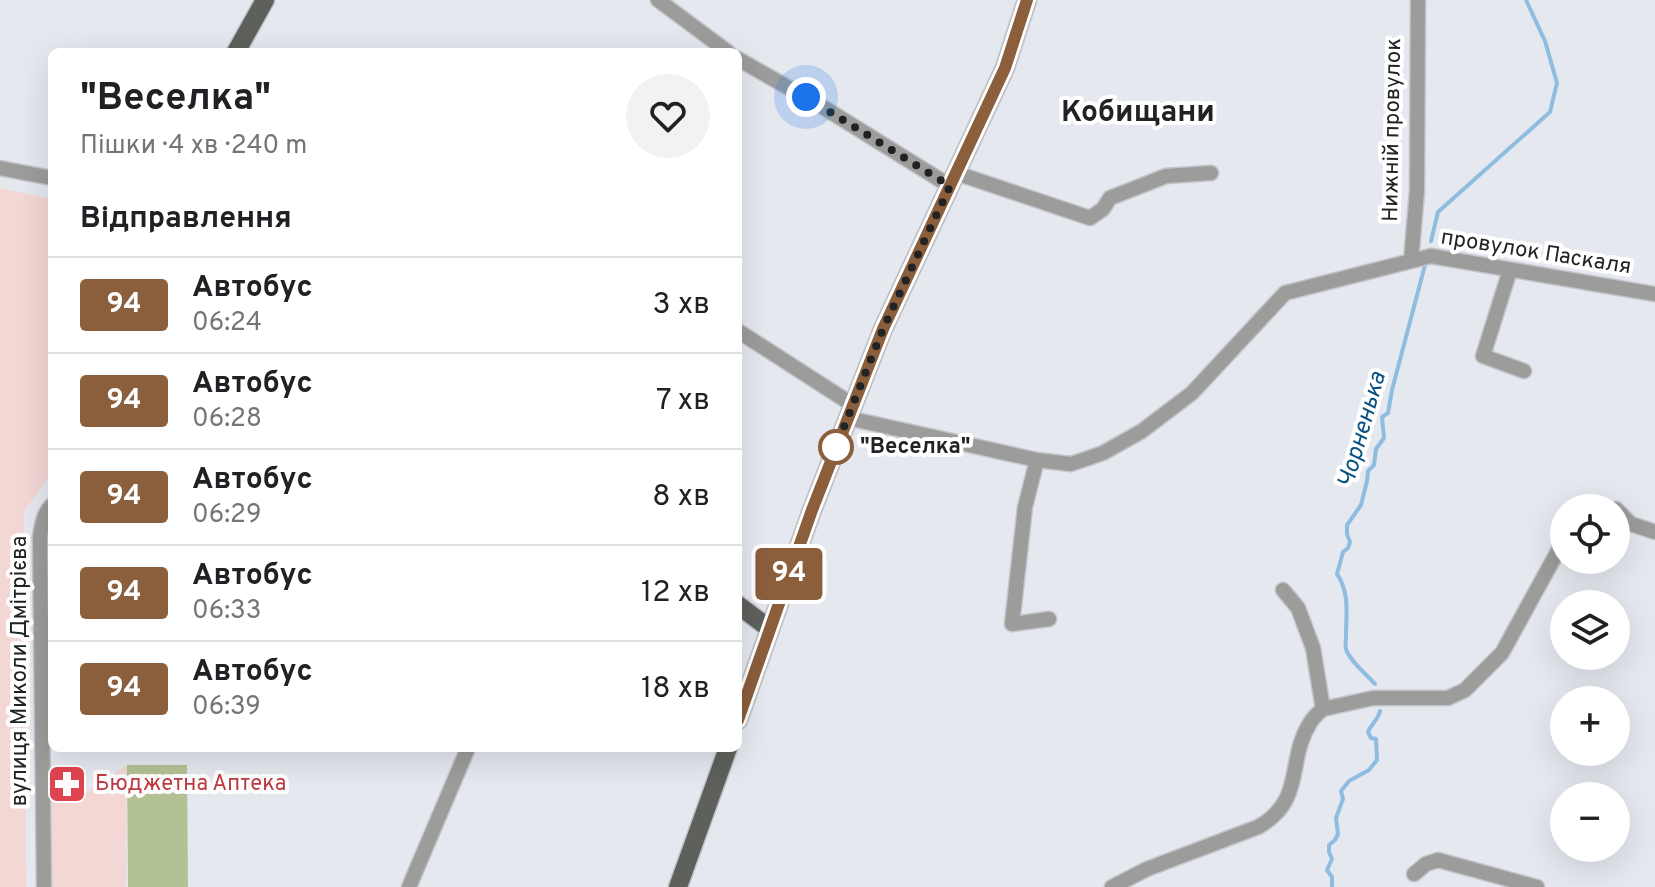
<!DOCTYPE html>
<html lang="uk">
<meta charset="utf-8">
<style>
body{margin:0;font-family:Overpass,sans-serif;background:#f2f2f2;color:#202124;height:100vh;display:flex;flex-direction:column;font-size:30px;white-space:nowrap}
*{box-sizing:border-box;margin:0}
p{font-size:26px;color:#757577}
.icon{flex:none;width:44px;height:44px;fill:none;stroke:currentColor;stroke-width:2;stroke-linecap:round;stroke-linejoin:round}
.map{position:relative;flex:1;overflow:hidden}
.drawer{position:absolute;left:48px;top:48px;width:694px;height:704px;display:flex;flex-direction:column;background:#fff;border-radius:12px;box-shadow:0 8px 32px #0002}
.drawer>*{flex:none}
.badge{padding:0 16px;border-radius:6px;font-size:28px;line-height:52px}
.controls{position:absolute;left:1550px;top:494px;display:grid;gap:16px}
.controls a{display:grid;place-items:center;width:80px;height:80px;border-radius:50%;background:#fff;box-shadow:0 8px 32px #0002;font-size:40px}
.you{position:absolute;width:40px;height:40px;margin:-20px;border:6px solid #fff;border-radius:50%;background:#1a73e8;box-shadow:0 0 0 12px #1a73e833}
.map>.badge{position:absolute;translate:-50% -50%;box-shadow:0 0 0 4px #fff}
h2{padding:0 32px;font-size:30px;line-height:72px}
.round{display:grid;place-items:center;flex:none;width:84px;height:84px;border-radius:42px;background:#f2f2f2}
.summary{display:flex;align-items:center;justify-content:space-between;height:136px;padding:0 32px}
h1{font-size:38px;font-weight:700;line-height:60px}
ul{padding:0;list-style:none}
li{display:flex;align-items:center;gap:24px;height:96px;padding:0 32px;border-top:2px solid #e0e0e0}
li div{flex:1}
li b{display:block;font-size:30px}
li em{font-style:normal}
li .badge{min-width:88px;font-weight:700;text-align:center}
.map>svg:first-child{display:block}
.medical{fill:#f2d7d4}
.green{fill:#b3c295}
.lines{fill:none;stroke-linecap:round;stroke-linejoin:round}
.stream{stroke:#8fbce1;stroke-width:4}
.minor-casing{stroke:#c2c4ca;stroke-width:17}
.major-casing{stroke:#c2c4ca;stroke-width:21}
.minor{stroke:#9c9d9a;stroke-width:14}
.major{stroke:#5d605b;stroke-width:18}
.line-casing{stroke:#fff;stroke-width:18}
.line{stroke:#8b5e3c;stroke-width:12}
.walk{stroke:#212224;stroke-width:8;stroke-dasharray:0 14.4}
.stop-dot{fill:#fff;stroke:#8b5e3c;stroke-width:4}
.labels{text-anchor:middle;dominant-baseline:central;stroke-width:8;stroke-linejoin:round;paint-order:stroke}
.street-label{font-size:22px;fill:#212224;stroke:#fff}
.stop-label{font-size:22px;font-weight:bold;fill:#212224;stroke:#fff;text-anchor:start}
.health-label{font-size:22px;fill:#be3a42;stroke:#fff;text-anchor:start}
.water-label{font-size:24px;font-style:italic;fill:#075281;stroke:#fff}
.district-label{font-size:30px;font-weight:bold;fill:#212224;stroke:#fff}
</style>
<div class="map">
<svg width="1655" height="887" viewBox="0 0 1655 887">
<rect width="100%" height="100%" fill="#e5e8ef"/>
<path class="medical" d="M0,188L52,199V471L24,512L26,887H0Z
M127,765L126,887H44L43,793H85Z"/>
<path class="green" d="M127,765H187L188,887H128Z"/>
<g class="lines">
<path class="stream" d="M1431,241L1438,212L1550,112L1557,83L1545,41L1526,0
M1375,684C1367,675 1349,660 1346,649C1345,645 1346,640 1346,636C1346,614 1350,593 1337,574L1343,552L1348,548L1350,542L1347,534V525L1361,505L1367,481L1368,471L1374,465L1376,449L1384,438L1382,417L1388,413L1392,390L1425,265
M1332,887V877L1327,870L1332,859L1329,852V845L1335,840L1338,834L1336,818L1343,799L1341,791L1349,781L1369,770L1377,760L1376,739L1371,738L1368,732C1371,724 1378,720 1380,711"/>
<defs>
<path id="minor" d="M658,0L728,52
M738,59L826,109L950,186
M0,168L52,178
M956,173L1090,218L1103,209L1110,198L1166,176L1211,173
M1411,261L1417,191L1418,0
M1510,270L1483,356L1524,371
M738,331L853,405
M848,418L1037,460L1071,464L1103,453L1142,431L1192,393L1285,293L1431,256L1655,294
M1037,460L1025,507L1012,624L1049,619
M1600,508H1608
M1616,509L1631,524L1655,532
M1323,709L1373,698H1448L1465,690L1502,653L1564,540
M1414,874L1426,864L1438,860L1537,887
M44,887L40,537C42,525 43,514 52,505
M409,887L468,748
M1112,887L1147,869L1258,827C1306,800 1286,761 1310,723C1313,718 1318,713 1323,709L1313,648L1298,608L1283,590"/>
<path id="major" d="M236,52L265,0
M738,605L770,629
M738,720L812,510L883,329L1005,68L1027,0
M678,887L728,748"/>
</defs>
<use href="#minor" class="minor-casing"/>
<use href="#major" class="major-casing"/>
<use href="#minor" class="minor"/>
<use href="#major" class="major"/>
</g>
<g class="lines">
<defs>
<path id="line" d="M738,720L812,510L883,329L1005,68L1027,0"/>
</defs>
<use href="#line" class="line-casing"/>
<use href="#line" class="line"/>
<path class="walk" d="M806,97L950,186L883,329L836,447"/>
</g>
<defs>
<symbol id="pharmacy-square" viewBox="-11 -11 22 22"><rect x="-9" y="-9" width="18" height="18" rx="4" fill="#e0444e" stroke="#fff"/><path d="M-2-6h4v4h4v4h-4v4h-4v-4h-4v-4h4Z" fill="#fff"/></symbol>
</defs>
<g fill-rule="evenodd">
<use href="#pharmacy-square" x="45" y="762" width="44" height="44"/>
</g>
<circle class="stop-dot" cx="836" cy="447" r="16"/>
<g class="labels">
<g class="street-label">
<text transform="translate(1393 130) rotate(-89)">Нижній провулок</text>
<text transform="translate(1536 253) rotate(9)">провулок Паскаля</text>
<text transform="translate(20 671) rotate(-90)">вулиця Миколи Дмітрієва</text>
</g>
<g class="stop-label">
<text x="860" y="447">"Веселка"</text>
</g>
<g class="health-label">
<text x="95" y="784">Бюджетна Аптека</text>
</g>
<g class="water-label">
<text transform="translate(1363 430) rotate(-74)">Чорненька</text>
</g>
<g class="district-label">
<text x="1138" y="113">Кобищани</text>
</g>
</g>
</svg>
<div class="controls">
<a><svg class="icon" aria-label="locate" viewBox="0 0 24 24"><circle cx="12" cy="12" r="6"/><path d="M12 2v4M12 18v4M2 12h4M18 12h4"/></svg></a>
<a><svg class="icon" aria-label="layers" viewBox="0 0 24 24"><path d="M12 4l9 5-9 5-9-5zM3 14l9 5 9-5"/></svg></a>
<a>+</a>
<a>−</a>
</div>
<div class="you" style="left:806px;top:97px"></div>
<b class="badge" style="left:789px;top:574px;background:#8b5e3c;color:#fff">94</b>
<section class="drawer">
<div class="summary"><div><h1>&quot;Веселка&quot;</h1><p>Пішки · 4 хв · 240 m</p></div><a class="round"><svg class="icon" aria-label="heart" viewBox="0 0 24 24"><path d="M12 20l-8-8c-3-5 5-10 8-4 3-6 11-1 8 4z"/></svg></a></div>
<h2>Відправлення</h2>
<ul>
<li><span class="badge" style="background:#8b5e3c;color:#fff">94</span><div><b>Автобус</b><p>06:24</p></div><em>3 хв</em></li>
<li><span class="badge" style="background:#8b5e3c;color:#fff">94</span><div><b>Автобус</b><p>06:28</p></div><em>7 хв</em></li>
<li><span class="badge" style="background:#8b5e3c;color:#fff">94</span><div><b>Автобус</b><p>06:29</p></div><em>8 хв</em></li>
<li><span class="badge" style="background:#8b5e3c;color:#fff">94</span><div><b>Автобус</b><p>06:33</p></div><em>12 хв</em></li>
<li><span class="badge" style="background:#8b5e3c;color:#fff">94</span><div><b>Автобус</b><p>06:39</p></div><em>18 хв</em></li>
</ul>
</section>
</div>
